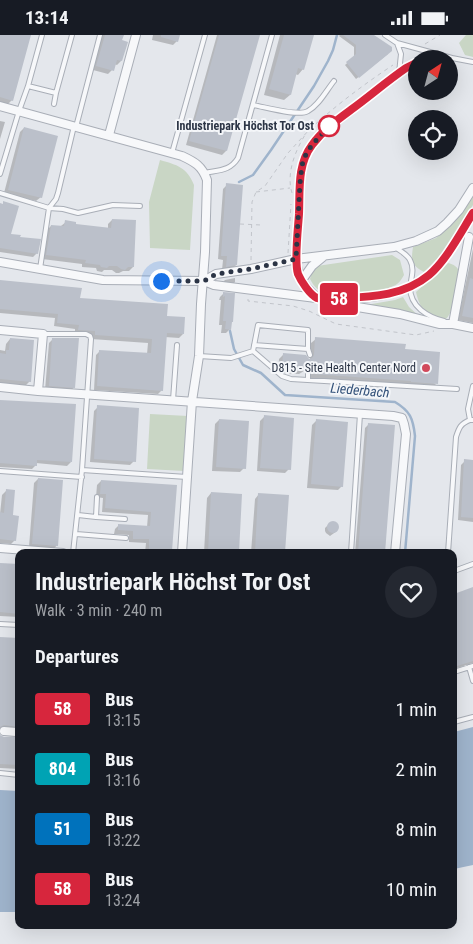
<!DOCTYPE html>
<meta charset="utf-8">
<style>
body{margin:0;font-family:"Roboto Condensed",sans-serif;background:#242831;color:#f1f3f6;height:100vh;display:flex;flex-direction:column;font-size:19px;white-space:nowrap}
*{box-sizing:border-box;margin:0}
p{font-size:16px;color:#9ea1a6}
.icon{flex:none;width:28px;height:28px;fill:none;stroke:currentColor;stroke-width:2;stroke-linecap:round;stroke-linejoin:round}
.map{position:relative;flex:1;overflow:hidden}
.side{position:absolute;left:15px;top:514px;width:442px;height:380px;display:flex;flex-direction:column;background:#171b24;border-radius:10px;box-shadow:0 5px 20px #0002}
.side>*{flex:none}
.badge{padding:0 10px;border-radius:4px;font-size:18px;line-height:32px}
.needle{width:32px;rotate:36deg}
.buttons{position:absolute;left:408px;top:15px;display:grid;gap:10px}
.buttons a{display:grid;place-items:center;width:50px;height:50px;border-radius:50%;background:#171b24;box-shadow:0 5px 20px #0002;font-size:25px}
.you{position:absolute;width:25px;height:25px;margin:-12px;border:4px solid #fff;border-radius:50%;background:#1a73e8;box-shadow:0 0 0 8px #1a73e833}
.map>.badge{position:absolute;translate:-50% -50%;box-shadow:0 0 0 2px #fff}
h2{padding:0 20px;font-size:19px;line-height:45px}
.round{display:grid;place-items:center;flex:none;width:52px;height:52px;border-radius:26px;background:#242831}
.overview{display:flex;align-items:center;justify-content:space-between;height:85px;padding:0 20px}
h1{font-size:24px;font-weight:700;line-height:38px}
ul{padding:0;list-style:none}
li{display:flex;align-items:center;gap:15px;height:60px;padding:0 20px}
li div{flex:1}
li b{display:block;font-size:19px}
li em{font-style:normal}
li .badge{min-width:55px;font-weight:700;text-align:center}
.status{display:flex;justify-content:space-between;align-items:center;height:35px;padding:0 25px;background:#171b24;direction:ltr}
.status svg{height:14px;fill:currentColor}
.map>svg:first-child{display:block}
.green{fill:#c9d6c5}
.water{fill:#9fb4cc}
.shadow{fill:#0003}
.lines{fill:none;stroke-linecap:round;stroke-linejoin:round}
.stream{stroke:#9fb4cc;stroke-width:2.5}
.building{fill:#bbc0ca}
.service-casing{stroke:#a9aeb7;stroke-width:6}
.minor-casing{stroke:#a9aeb7;stroke-width:10}
.path{stroke:#c2c5cb;stroke-width:1;stroke-dasharray:4 4;stroke-linecap:butt}
.service{stroke:#f7f8fa;stroke-width:4}
.minor{stroke:#f7f8fa;stroke-width:8}
.line-casing{stroke:#fff;stroke-width:11}
.line{stroke:#d7263d;stroke-width:8}
.walk{stroke:#2b3445;stroke-width:5;stroke-dasharray:0 9}
.stop-dot{fill:#fff;stroke:#d7263d;stroke-width:2.5}
.poi-dot{fill:#d1495b;stroke:#f4f6f9;stroke-width:2}
.labels{text-anchor:middle;dominant-baseline:central;stroke-width:4;stroke-linejoin:round;paint-order:stroke}
.stop-label{font-size:12px;font-weight:bold;fill:#2b3445;stroke:#f4f6f9;text-anchor:end}
.poi-label{font-size:12px;fill:#2b3445;stroke:#f4f6f9;text-anchor:end}
.water-label{font-size:14px;font-style:italic;fill:#34527a;stroke:#f4f6f9}
</style>
<div class="status"><b>13:14</b><svg viewBox="0 0 49 12"><path d="M0 12V9h3v3zM5 12V6h3v6zM10 12V3h3v9zM15 12V0h3v12zM26 1h20v11H26zM47 4h2v5h-2z"/></svg></div>
<div class="map">
<svg width="473" height="909" viewBox="0 0 473 909">
<rect width="100%" height="100%" fill="#e4e7ec"/>
<path class="green" d="M466,0H473V22L465,20L459,8Z
M160,125C177,130 187,132 194,150L190,215L150,213L149,167Z
M473,161V170L438,223L424,237C411,230 411,226 413,212L436,203L458,183Z
M392,220L400,225L404,240C402,243 400,247 397,249C386,257 341,262 328,259C319,257 314,252 310,244L312,237L317,231Z
M448,228C453,229 459,232 459,238C459,242 457,247 457,250C454,262 454,277 445,285C427,281 420,275 416,257Z
M403,262L409,272L420,282L366,270L395,265Z
M150,379L188,381L184,436L147,434Z"/>
<path class="water" d="M473,692V830L454,834V697Z
M0,755L19,756V877H0Z"/>
<path class="shadow" d="M0,0H30L12,65L8,69L0,67Z
M102,0H122L121,6V26L117,30L114,29L112,35L108,39L93,35Z
M153,0H179L177,6L173,10L152,5Z
M217,0H258L226,116L222,120L186,110Z
M280,0H313L303,34L298,40L295,39L290,60L284,65L264,60Z
M340,0H372L388,19L356,44L345,30L354,22V12L339,1Z
M0,86L5,87L0,104Z
M24,93L41,162L36,166L4,158L20,97Z
M227,150L236,230L232,234L222,235L223,225L218,224L223,154Z
M112,185L133,232L129,236H123L119,238H116L112,235H104L102,237L97,236L96,233L82,232V229L42,224L47,195L51,191H61L66,187L75,190L108,194V189Z
M0,193L9,200L19,203L37,218L33,222L0,217Z
M473,214V288L458,285Z
M235,243V247L231,251L221,249L225,245Z
M0,246L79,264L166,282L183,299L179,303L165,302L162,355L158,359L94,355L96,320L100,316L147,319L148,308L91,304L92,300L75,299V294L54,291L55,283L0,278Z
M224,258L234,260L230,294L226,298H221L222,290H219L221,265H219L220,262Z
M10,304L30,346L25,351L0,349V315L5,316L6,309Z
M53,304L74,352L70,357L45,355L49,308Z
M316,304L436,349L432,353L408,350L309,343V341L304,336L299,339L278,338L279,324L283,320L310,324L311,308Z
M0,366L71,427L67,431L36,428V430L32,434L0,432Z
M98,372L134,426L130,430L90,427L94,376Z
M264,382L289,434L285,438L257,436L260,386Z
M219,385L244,433L240,437L212,436L215,389Z
M316,386L342,451L338,455L307,453L312,390Z
M369,389L383,518H355L365,393Z
M465,426H473V487L458,485L461,430Z
M38,444L57,510L53,515L29,512L34,448Z
M101,446L175,452L171,515L169,518H145L146,508L129,507V500L114,499L115,494L119,490L147,492L148,480L102,477L103,463L96,462L97,450Z
M6,456L15,505L11,509L0,508V479L2,460Z
M211,458L237,518H204L207,463Z
M259,459L284,518H251L255,464Z
M331,487L336,488L338,491L337,496L330,501L326,498L325,496V493Z
M0,529L19,530V582L0,581Z
M473,554V628L454,634V560Z
M0,603L19,604V734L0,733V701L3,703H17L18,699L13,695L0,694Z"/>
<g class="lines">
<path class="stream" d="M239,147L253,140L271,115L314,51L328,26L333,15L337,0
M230,296L234,314L243,330L261,338L285,360L395,367C410,376 413,383 415,401L405,518"/>
</g>
<path class="building" d="M0,0H31L13,66L0,62Z
M105,0H124L122,5L128,7L122,26L117,25L114,36L96,31Z
M161,0H180L178,7L161,2Z
M219,0H260L227,116L189,106Z
M284,0H314L304,35L298,33L291,60L269,54Z
M343,0H374L392,12V16L359,43L346,27L356,19V10Z
M24,92L58,101L42,163L8,155Z
M226,148L243,150L237,230L226,232L227,221H221Z
M3,166L19,171L11,199L21,200L20,202L41,204L38,219L0,213V168L3,169Z
M112,184L136,185L134,232H128L125,235L121,234L117,231H109L107,233L101,232L100,230L85,228L86,225L46,220L51,190L64,191L65,185L76,187V189L111,193Z
M470,243L473,244V283L462,281Z
M0,245L82,253L80,263L168,269L167,281L185,282L184,299L167,298L163,356L97,351L99,315L151,318L152,304L95,300V296L78,295L79,290L57,288L58,279L0,274Z
M223,257L235,258L233,287H232L231,295L225,294L226,286H223L225,261L223,262Z
M315,302L406,309L405,314L440,317L438,349L411,347V346L313,339V336L308,332L306,333L304,336L282,334L283,318L306,320L309,324L312,323L314,320Z
M10,303L34,305L31,347L0,344V318L6,319V315H9Z
M52,303H79L75,353L49,351Z
M0,365L76,369L72,427L37,425V431L0,428Z
M97,370L139,373L136,427L94,424Z
M264,380L294,383L291,435L260,433Z
M219,384L249,386L246,434L216,432Z
M316,384L348,387L343,452L311,449Z
M368,388L395,390L385,518H358Z
M464,424L473,425V483L461,482Z
M38,443L63,445L58,511L32,509Z
M101,445L177,450L172,516L149,514V504H133V496L118,495V489L150,491L151,477L105,473L106,459H100Z
M6,454L15,455L13,480L19,481L16,506L0,504V477L4,478Z
M211,457L242,459L239,518H208Z
M258,458L289,460L285,518H255Z
M327 492a6 6 0 1 1 12 0a6 6 0 1 1-12 0Z
M0,528L19,529V579L0,577Z
M473,552V626L454,632V559Z
M0,602L19,603V692L4,690L0,692Z
M0,700L4,702H19V730L0,729Z"/>
<g class="lines">
<defs>
<path id="service" d="M42,0L28,51L56,58L72,0
M385,0L397,8L452,23
M397,8L401,19L399,38
M428,24L452,23L473,27
M54,69L56,58
M253,70C265,72 299,82 308,76C319,70 326,56 334,46
M74,91L58,158L56,164L49,173L63,174L78,178L113,170L140,171
M76,92L100,0
M172,118L205,0
M205,138C219,135 230,136 238,123L272,0
M0,139L19,76L28,51
M0,158L49,173L40,234
M395,212C400,216 407,219 410,225C415,234 411,243 410,252C410,272 428,282 444,286
M296,224L299,148L302,130L306,119L312,110L330,90L406,33L416,28
M43,299H86L90,301L91,304L82,435L73,518
M254,310L308,314
M253,316L282,341L291,344L457,354
M253,316L258,290L308,295V314L310,320
M199,321L231,323L253,316
M308,345V336
M473,351L468,374L470,385H473
M173,365L177,310
M82,435L187,442
M0,436L82,442
M78,480L96,482L97,462
M96,482L125,484
M76,499L126,503
M351,518L360,379
M448,518L456,402C459,393 460,389 470,385
M454,536L473,529
M0,589L19,590
M469,632L473,646
M454,637L473,631
M454,687L473,682
M0,738L19,740"/>
<path id="minor" d="M0,71L182,121C195,127 202,131 207,145L205,217L201,269L199,321L192,366L182,518
M109,100L136,0
M296,224C298,244 303,250 317,263
M0,227L103,245L204,246L214,250L316,263C355,266 413,263 439,230C452,214 462,195 473,178
M302,245L312,231L323,222
M204,246L216,239L251,234L296,224L394,212L416,206L438,196L447,188L459,175L473,153
M327,267L400,279L439,289H453L473,293
M453,289L469,202
M0,295L43,299L38,356L0,352
M38,356L393,381L402,383L404,389L406,399L395,518
M0,513L63,518
M4,696L16,697"/>
</defs>
<use href="#service" class="service-casing"/>
<use href="#minor" class="minor-casing"/>
<path class="path" d="M425,9L440,0
M309,95C335,71 363,50 393,30
M256,157L290,153
M292,158C286,139 295,116 305,100
M240,189L261,190
M288,218L291,169
M251,225L252,167L256,157L265,151L288,118L309,95
M248,264V266L293,271L309,276L336,289L416,300L434,296"/>
<use href="#service" class="service"/>
<use href="#minor" class="minor"/>
</g>
<g class="lines">
<defs>
<path id="line" d="M416,28L406,33C387,46 370,61 352,74C337,85 323,95 312,110C297,130 300,155 299,179C298,194 294,227 298,239C301,246 310,260 317,263C323,265 337,264 343,263C374,262 405,260 429,240C446,226 461,197 473,178"/>
</defs>
<use href="#line" class="line-casing"/>
<use href="#line" class="line"/>
<path class="walk" d="M161,246H204L216,239L251,234L296,224L300,148L302,130L306,119L312,110L330,90L329,91"/>
</g>
<circle class="stop-dot" cx="329" cy="91" r="10"/>
<circle class="poi-dot" cx="426" cy="333" r="5"/>
<g class="labels">
<g class="stop-label">
<text x="314" y="91">Industriepark Höchst Tor Ost</text>
</g>
<g class="poi-label">
<text x="416" y="333">D815 - Site Health Center Nord</text>
</g>
<g class="water-label">
<text transform="translate(360 355) rotate(5)">Liederbach</text>
</g>
</g>
</svg>
<div class="buttons">
<a><svg class="needle" viewBox="-14 -14 28 28"><path d="M0-13l5 13h-10z" fill="#e53935"/><path d="M0 13l5-13h-10z" fill="#9ea1a6"/></svg></a>
<a><svg class="icon" aria-label="locate" viewBox="0 0 24 24"><circle cx="12" cy="12" r="6"/><path d="M12 2v4M12 18v4M2 12h4M18 12h4"/></svg></a>
</div>
<div class="you" style="left:161px;top:246px"></div>
<b class="badge" style="left:339px;top:264px;background:#d7263d;color:#fff">58</b>
<section class="side">
<div class="overview"><div><h1>Industriepark Höchst Tor Ost</h1><p>Walk · 3 min · 240 m</p></div><a class="round"><svg class="icon" aria-label="heart" viewBox="0 0 24 24"><path d="M12 20l-8-8c-3-5 5-10 8-4 3-6 11-1 8 4z"/></svg></a></div>
<h2>Departures</h2>
<ul>
<li><span class="badge" style="background:#d7263d;color:#fff">58</span><div><b>Bus</b><p>13:15</p></div><em>1 min</em></li>
<li><span class="badge" style="background:#00a3b4;color:#fff">804</span><div><b>Bus</b><p>13:16</p></div><em>2 min</em></li>
<li><span class="badge" style="background:#0072bc;color:#fff">51</span><div><b>Bus</b><p>13:22</p></div><em>8 min</em></li>
<li><span class="badge" style="background:#d7263d;color:#fff">58</span><div><b>Bus</b><p>13:24</p></div><em>10 min</em></li>
</ul>
</section>
</div>
